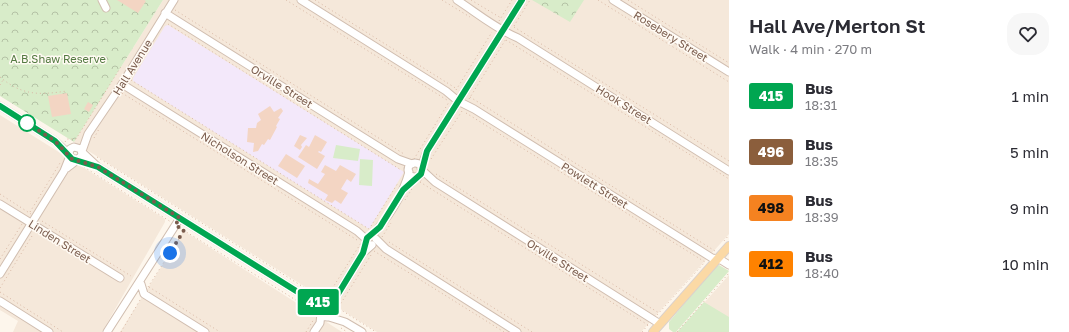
<!DOCTYPE html>
<meta charset="utf-8">
<style>
body{margin:0;font-family:"Golos Text",sans-serif;background:#f7f7f7;color:#2b2b33;height:100vh;display:flex;flex-direction:column;font-size:15px;white-space:nowrap}
*{box-sizing:border-box;margin:0}
p{font-size:13px;color:#7c7c81}
.icon{flex:none;width:22px;height:22px;fill:none;stroke:currentColor;stroke-width:2;stroke-linecap:round;stroke-linejoin:round}
.map{position:relative;flex:1;overflow:hidden}
.side{display:flex;flex-direction:column;background:#fff;width:340px}
.side>*{flex:none}
.badge{padding:0 8px;border-radius:3px;font-size:14px;line-height:26px}
.you{position:absolute;width:20px;height:20px;margin:-10px;border:3px solid #fff;border-radius:50%;background:#1a73e8;box-shadow:0 0 0 6px #1a73e833}
.map>.badge{position:absolute;translate:-50% -50%;box-shadow:0 0 0 2px #fff}
.round{display:grid;place-items:center;flex:none;width:42px;height:42px;border-radius:16px;background:#f7f7f7}
.summary{display:flex;align-items:center;justify-content:space-between;height:68px;padding:0 20px}
h1{font-size:19px;font-weight:600;line-height:30px}
ul{padding:0;list-style:none}
li{display:flex;align-items:center;gap:12px;height:56px;padding:0 20px}
li div{flex:1}
li b{display:block;font-size:15px}
li em{font-style:normal}
li .badge{min-width:44px;font-weight:700;text-align:center}
main{display:flex;flex:1;min-height:0}
.map>svg:first-child{display:block}
.residential{fill:#f5e8da}
.education{fill:#f3e8fa}
.green{fill:#d8ecc9}
.forest{fill:url(#forest-crowns)}
.building{fill:#f3d5c3}
.lines{fill:none;stroke-linecap:round;stroke-linejoin:round}
.minor-casing{stroke:#d1beb0;stroke-width:9}
.major-casing{stroke:#dad1cd;stroke-width:10}
.path{stroke:#d9b8a5;stroke-width:1;stroke-dasharray:1 3;stroke-linecap:butt}
.minor{stroke:#fff;stroke-width:7}
.major{stroke:#fbd9a5;stroke-width:8}
.line-casing{stroke:#fff;stroke-width:9}
.line{stroke:#00a651;stroke-width:6}
.walk{stroke:#7a5c4d;stroke-width:4;stroke-dasharray:0 7.2}
.stop-dot{fill:#fff;stroke:#00a651;stroke-width:2}
.labels{text-anchor:middle;dominant-baseline:central;stroke-width:3;stroke-linejoin:round;paint-order:stroke}
.street-label{font-size:11px;fill:#7a5c4d;stroke:#fffaf3}
.park-label{font-size:11px;fill:#537a41;stroke:#fffaf3}
</style>
<main>
<div class="map">
<svg width="729" height="332" viewBox="0 0 729 332">
<defs>
<pattern id="forest-crowns" width="20" height="18" patternUnits="userSpaceOnUse"><rect width="20" height="18" fill="#d8ecc9"/><path d="M2 6a3 3 0 1 1 6 0M12 15a3 3 0 1 1 6 0" fill="none" stroke="#b4c2a5"/></pattern>
</defs>
<rect width="100%" height="100%" fill="#fdf6ec"/>
<path class="residential" d="M163,0H729V234L641,332H377L74,142Z
M0,115L165,219V222L102,332H13L18,321L0,310Z
M184,231L342,332H120Z
M729,275V332H678Z"/>
<path class="education" d="M168,25L404,172L369,229L133,81V78L165,26Z"/>
<path class="green" d="M336,145L360,149L358,161L333,158Z
M360,159L373,160L372,186L359,185Z
M719,265L729,271L676,332H673L669,329V322L715,267Z
M704,302L729,317V332H677Z"/>
<path class="forest" d="M0,0H163L74,142L0,96Z
M532,0H584L570,22Z"/>
<path class="building" d="M117,0H144L146,1L138,13Z
M67,93L71,114L52,117L48,96Z
M88,102L93,105L89,112L84,109Z
M270,106L274,112L281,108L283,111L278,118L280,119L276,126L277,127L270,140L268,139L264,145L262,144L258,151L253,152L254,143L247,142L248,128H256L257,123L261,120L258,114Z
M300,135L307,138L301,145L302,147L300,150L294,146Z
M315,135L327,142L321,152L319,151L318,152L325,156L317,169L298,157L306,145L309,147Z
M286,154L305,166L297,178L278,166Z
M325,165L336,171L340,165L356,174L351,182L347,179L341,189L348,193L341,204L335,200L332,203L325,200L328,195L308,183L309,179L318,184L325,174L321,172Z"/>
<g class="lines">
<defs>
<path id="minor" d="M102,0L106,8
M301,0L446,91L458,101L474,109L712,258L721,260L729,265
M457,0C477,13 496,29 518,38L729,171
M613,0L729,72
M165,13L398,159L412,164
M122,84L357,231L367,240
M0,106L55,141L69,154
M82,151L88,134L122,84L174,0
M82,152L98,167L309,299L325,305
M408 170a7 7 0 1 1 14 0a7 7 0 1 1-14 0Z
M67,168C72,164 78,160 82,155L81,149L74,147L70,149L69,154L72,159H78
M421,168L427,151L522,0
M422,170L435,182L660,324
M0,204L120,278
M371,236C388,219 403,195 409,172
M376,239L386,249L517,332
M0,274L64,171L70,156
M141,284L144,294L205,332
M0,301L49,332
M326,304L338,294L363,253L372,245
M321 311a6 6 0 1 1 12 0a6 6 0 1 1-12 0Z
M329,317L345,322L362,332
M107,332L180,218
M314,332L320,323L321,313"/>
<path id="major" d="M653,332L729,246"/>
</defs>
<use href="#minor" class="minor-casing"/>
<use href="#major" class="major-casing"/>
<path class="path" d="M286,0L447,100
M315,0L457,89
M442,0L470,17
M471,0L501,18
M598,0L729,82
M628,0L729,63
M175,10L404,154
M499,21L512,0
M168,24L401,170
M514,26L530,0
M514,27L729,161
M506,40L729,179
M0,77C23,96 39,95 67,91
M131,80L369,229
M0,85L3,80
M456,90L492,32
M122,93L357,240
M470,97L715,251
M469,99L506,39
M466,113L705,262
M94,138L99,129
M65,142L67,139H76L122,65
M97,157L316,295
M414,159L449,102
M431,159L462,111
M80,165L83,167L85,163
M84,167L171,222
M436,174L659,313
M414,182L416,183L418,181L420,182L422,179
M420,182L648,325
M0,194L31,214
M405,200L415,184
M30,212L60,163
M42,221L131,276
M371,226L398,183
M180,228L315,312
M382,237L391,223
M724,241L729,235
M389,242L532,332
M374,251L504,332
M371,255L338,308L376,332
M0,259L22,224
M148,287L184,231
M149,287L220,332
M0,288L32,236
M0,292L63,332
M330,292L361,243
M657,315L705,262
M341,328L347,332
M121,332L140,300
M306,332L314,319
M642,332L648,325
M677,332L729,273"/>
<use href="#minor" class="minor"/>
<use href="#major" class="major"/>
</g>
<g class="lines">
<defs>
<path id="line" d="M0,106L55,141L72,159L98,167L309,299L325,305L338,294L363,253L367,238L380,227L403,190L421,174L427,151L522,0"/>
</defs>
<use href="#line" class="line-casing"/>
<use href="#line" class="line"/>
<path class="walk" d="M27,123L55,141L72,159L98,167L180,218L175,225L184,230L170,253"/>
</g>
<circle class="stop-dot" cx="27" cy="123" r="8"/>
<g class="labels">
<g class="street-label">
<text transform="translate(671 36) rotate(32)">Rosebery Street</text>
<text transform="translate(132 67) rotate(-58)">Hall Avenue</text>
<text transform="translate(282 86) rotate(32)">Orville Street</text>
<text transform="translate(624 104) rotate(32)">Hook Street</text>
<text transform="translate(240 158) rotate(32)">Nicholson Street</text>
<text transform="translate(595 185) rotate(32)">Powlett Street</text>
<text transform="translate(60 241) rotate(32)">Linden Street</text>
<text transform="translate(558 260) rotate(32)">Orville Street</text>
</g>
<g class="park-label">
<text x="58" y="58">A.B.Shaw Reserve</text>
</g>
</g>
</svg>
<div class="you" style="left:170px;top:253px"></div>
<b class="badge" style="left:318px;top:302px;background:#00a651;color:#fff">415</b>
</div>
<section class="side">
<div class="summary"><div><h1>Hall Ave/Merton St</h1><p>Walk · 4 min · 270 m</p></div><a class="round"><svg class="icon" aria-label="heart" viewBox="0 0 24 24"><path d="M12 20l-8-8c-3-5 5-10 8-4 3-6 11-1 8 4z"/></svg></a></div>
<ul>
<li><span class="badge" style="background:#00a651;color:#fff">415</span><div><b>Bus</b><p>18:31</p></div><em>1 min</em></li>
<li><span class="badge" style="background:#8b5e3c;color:#fff">496</span><div><b>Bus</b><p>18:35</p></div><em>5 min</em></li>
<li><span class="badge" style="background:#f58220;color:#111">498</span><div><b>Bus</b><p>18:39</p></div><em>9 min</em></li>
<li><span class="badge" style="background:#ff8200;color:#111">412</span><div><b>Bus</b><p>18:40</p></div><em>10 min</em></li>
</ul>
</section>
</main>
